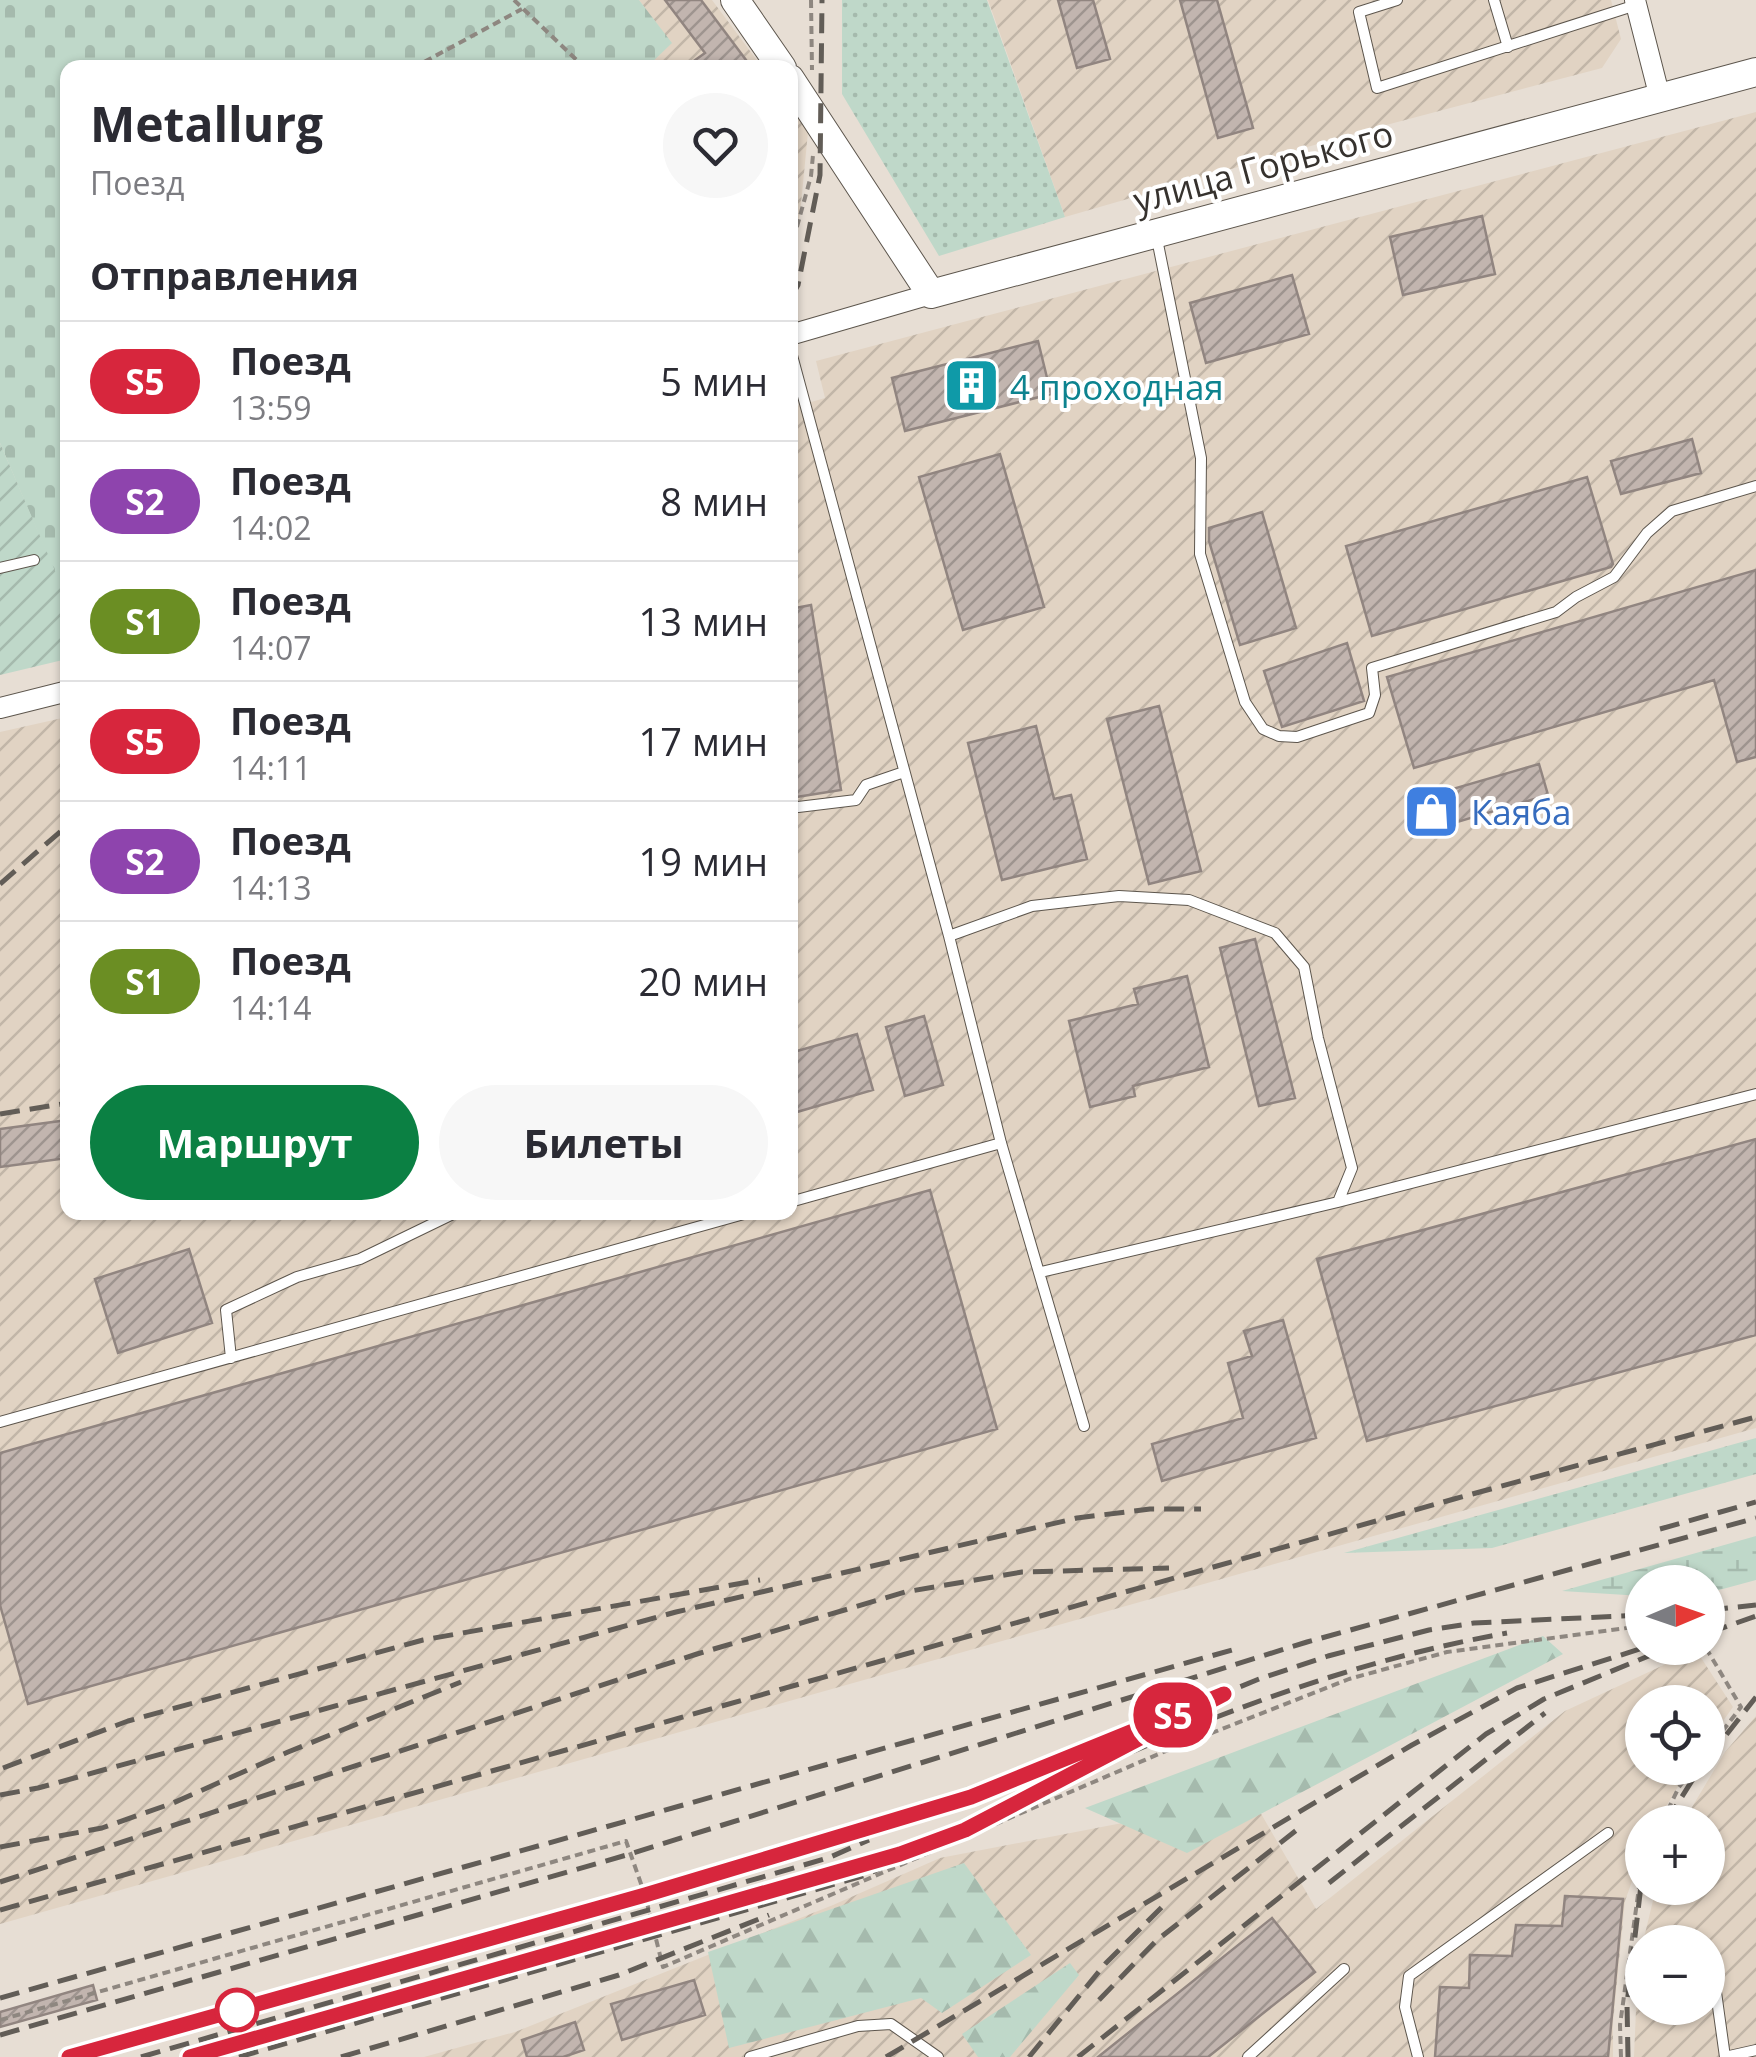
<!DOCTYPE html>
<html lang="ru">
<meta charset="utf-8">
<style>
body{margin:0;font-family:"Open Sans",sans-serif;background:#f7f7f7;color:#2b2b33;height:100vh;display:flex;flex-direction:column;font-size:38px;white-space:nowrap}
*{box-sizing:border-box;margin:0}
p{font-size:32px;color:#7c7c81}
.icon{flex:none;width:55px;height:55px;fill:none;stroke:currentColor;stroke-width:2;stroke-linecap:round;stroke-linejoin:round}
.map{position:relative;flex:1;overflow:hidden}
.sheet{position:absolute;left:60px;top:60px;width:738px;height:1160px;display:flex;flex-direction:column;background:#fff;border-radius:20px;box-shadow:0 2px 8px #0004}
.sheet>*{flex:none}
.badge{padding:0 20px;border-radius:32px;font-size:35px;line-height:65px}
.needle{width:65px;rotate:88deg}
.fabs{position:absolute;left:1625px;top:1565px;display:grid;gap:20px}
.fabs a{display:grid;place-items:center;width:100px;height:100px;border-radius:50%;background:#fff;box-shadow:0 2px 8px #0004;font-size:50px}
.map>.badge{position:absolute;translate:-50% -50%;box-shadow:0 0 0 5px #fff}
h2{padding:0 30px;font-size:38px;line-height:90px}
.round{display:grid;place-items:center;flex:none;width:105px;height:105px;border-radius:52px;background:#f7f7f7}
.headline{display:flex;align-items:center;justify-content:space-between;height:170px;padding:0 30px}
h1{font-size:48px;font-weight:700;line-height:75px}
.action{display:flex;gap:20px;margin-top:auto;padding:20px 30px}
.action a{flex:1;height:115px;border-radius:60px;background:#0b8043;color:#fff;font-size:40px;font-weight:700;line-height:115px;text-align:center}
.action a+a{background:#f7f7f7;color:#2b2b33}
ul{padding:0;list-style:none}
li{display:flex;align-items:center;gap:30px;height:120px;padding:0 30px;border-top:2px solid #e1e1e2}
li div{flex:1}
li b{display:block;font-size:38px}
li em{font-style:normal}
li .badge{min-width:110px;font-weight:700;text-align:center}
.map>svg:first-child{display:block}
.industrial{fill:url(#industrial-furrows);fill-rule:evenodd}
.grass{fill:url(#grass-dots)}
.forest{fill:url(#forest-firs)}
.wetland{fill:url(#wetland-marsh)}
.cemetery{fill:url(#cemetery-stones)}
.garden{fill:url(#garden-furrows)}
.building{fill:url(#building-hatch);stroke:#918580;stroke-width:2.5}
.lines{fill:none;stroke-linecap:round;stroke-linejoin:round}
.lane-casing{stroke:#5d564d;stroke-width:12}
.street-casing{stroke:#5d564d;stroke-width:22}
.secondary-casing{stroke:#5d564d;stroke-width:30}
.path{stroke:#8e8780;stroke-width:4;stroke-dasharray:8 5;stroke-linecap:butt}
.lane{stroke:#fff;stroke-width:10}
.street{stroke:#fff;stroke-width:20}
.secondary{stroke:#fff;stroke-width:28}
.rail{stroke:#625d57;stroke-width:5;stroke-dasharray:20 10;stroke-linecap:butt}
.line-casing{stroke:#fff;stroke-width:22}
.line{stroke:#d7263d;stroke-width:15}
.stop-dot{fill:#fff;stroke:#d7263d;stroke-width:5}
.labels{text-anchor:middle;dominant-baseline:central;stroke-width:8;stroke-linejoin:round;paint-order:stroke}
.street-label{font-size:35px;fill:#36322e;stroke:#fff}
.culture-label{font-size:35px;fill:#0d838f;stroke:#fff;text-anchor:start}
.shop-label{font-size:35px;fill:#366cbe;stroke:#fff;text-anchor:start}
</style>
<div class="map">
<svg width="1756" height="2057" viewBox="0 0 1756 2057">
<defs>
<pattern id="industrial-furrows" width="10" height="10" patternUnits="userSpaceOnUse" patternTransform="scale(2.5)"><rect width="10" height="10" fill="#e1d3c3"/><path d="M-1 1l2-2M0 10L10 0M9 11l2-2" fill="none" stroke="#c2b6a8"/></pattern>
<pattern id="grass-dots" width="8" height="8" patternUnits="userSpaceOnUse" patternTransform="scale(2.5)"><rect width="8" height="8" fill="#bfd8c9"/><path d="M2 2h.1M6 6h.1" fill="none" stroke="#a5baad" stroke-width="1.8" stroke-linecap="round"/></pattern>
<pattern id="forest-firs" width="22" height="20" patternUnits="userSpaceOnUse" patternTransform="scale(2.5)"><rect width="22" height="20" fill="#bfd8c9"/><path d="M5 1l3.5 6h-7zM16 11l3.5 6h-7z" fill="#a5baad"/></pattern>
<pattern id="wetland-marsh" width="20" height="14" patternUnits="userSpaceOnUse" patternTransform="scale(2.5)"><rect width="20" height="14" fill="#bfd8c9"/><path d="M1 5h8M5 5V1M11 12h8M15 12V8" fill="none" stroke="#a5baad"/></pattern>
<pattern id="cemetery-stones" width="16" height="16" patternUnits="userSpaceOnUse" patternTransform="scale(2.5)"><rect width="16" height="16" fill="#bfd8c9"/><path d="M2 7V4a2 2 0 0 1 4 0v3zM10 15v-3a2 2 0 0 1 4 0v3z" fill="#a5baad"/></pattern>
<pattern id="garden-furrows" width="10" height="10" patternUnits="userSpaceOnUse" patternTransform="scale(2.5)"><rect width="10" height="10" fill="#bfd8c9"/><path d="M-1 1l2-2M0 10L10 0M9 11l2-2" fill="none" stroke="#a5baad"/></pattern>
<pattern id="building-hatch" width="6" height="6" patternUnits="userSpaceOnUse" patternTransform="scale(2.5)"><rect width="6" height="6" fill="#c2b5af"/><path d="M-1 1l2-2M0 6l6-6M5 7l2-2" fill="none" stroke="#9e948f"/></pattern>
</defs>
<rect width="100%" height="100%" fill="#e7ded4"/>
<path class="industrial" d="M639,0H712L762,67H646L671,43Z
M988,0H1611L1621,39L1602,68L1356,133L1065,217Z
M790,107L808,132L800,214L790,263Z
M1756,112V1428L0,1924V732L67,717L68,1212H790V408L825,398L816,361Z
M1696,1650L1733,1707L1708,1742V1702H1642V1768H1689L1657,1822H1642V1853L1625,1901L1613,2023V2057H424L515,2032L833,1905L940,1858L1252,1798L1316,1909L1565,1711Z
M1756,1716V2057H1634L1638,1963L1656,1888H1708V1822H1683L1725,1752ZM1642,1942H1708V2008H1642Z"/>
<path class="grass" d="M842,0H987L1065,217L939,256L842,94Z
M1756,1438V1474L1492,1548L1344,1553Z"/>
<path class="forest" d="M1543,1636L1563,1654L1187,1853L1085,1808Z
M964,1863L1031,1955L942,2013L921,1998L729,2048L708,1952Z
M1070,1963L1079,1975L1010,2057H978L962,2034Z"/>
<path class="wetland" d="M1756,1536V1580L1708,1593V1582H1642V1596L1562,1591Z"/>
<path class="cemetery" d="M0,0H639L672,43L646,68H68L67,601L0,443Z"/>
<path class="garden" d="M0,443L68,601L67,659L0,675Z"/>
<path class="building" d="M665,0H701L752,68H684L705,53Z
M1058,0H1093L1110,59L1077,68Z
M1180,0H1217L1253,128L1218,138Z
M1482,216L1495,274L1403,295L1390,237Z
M1292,275L1309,334L1206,363L1190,303Z
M1038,341L1051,394L905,431L892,378Z
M1692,439L1701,473L1621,494L1611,461Z
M1000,454L1044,607L963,630L919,477Z
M1587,477L1613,564L1611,567L1372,636L1346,546Z
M1262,512L1296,628L1240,645L1209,541V528Z
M1756,570V757L1737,762L1714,680L1414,768L1387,677Z
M811,605L841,790L790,798V609Z
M1347,643L1364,701L1282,727L1264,671Z
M1159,706L1201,871L1149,884L1107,719Z
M1036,726L1054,799L1071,795L1087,859L1002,880L968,743Z
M1539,764L1548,795L1427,831L1418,799Z
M1255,939L1295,1098L1259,1106L1220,948Z
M1187,976L1209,1067L1133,1086L1135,1096L1090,1107L1069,1021L1138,1004L1134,989Z
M924,1016L943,1085L905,1096L886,1027Z
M857,1034L873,1090L790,1114V1053Z
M68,1120V1158L0,1167V1129Z
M1756,1139V1335L1367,1441L1317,1259Z
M930,1190L997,1429L28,1704L0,1605V1453Z
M189,1249L212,1323L118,1353L95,1279Z
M1283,1320L1316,1438L1162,1481L1152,1444L1243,1418L1228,1363L1252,1356L1244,1331Z
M1565,1896L1623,1899L1608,2057H1435L1440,1987L1469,1988L1470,1955L1512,1956L1516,1925L1562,1926Z
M1272,1918L1315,1972L1208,2057H1098Z
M694,1980L705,2015L622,2040L611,2004Z
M93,1985L97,2000L0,2027V2012Z
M575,2022L584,2050L563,2057H527L522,2040Z"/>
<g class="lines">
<defs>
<path id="lane" d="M1397,0L1359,12L1377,88L1636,5
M1494,0L1508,47
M1156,234L1201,458L1200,554L1245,702L1263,729L1279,736L1297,737L1369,713L1375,695L1372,668L1556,612L1576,597L1614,577L1647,533L1672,511L1756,486
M790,348L949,936L1001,1143L1084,1426
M0,568L34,560
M790,808L856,800L866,785L904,772
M949,936L1032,906L1119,896L1189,900L1275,933L1304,967L1318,1038L1352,1168L1338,1202
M790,1202L1001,1143
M1041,1272L1338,1202L1756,1094
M231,1358L226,1310L297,1277L360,1259L457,1212
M0,1422L751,1212
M1711,1956L1725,2057L1756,2050
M750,2057L858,2026L891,2024L938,2057
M1248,2057L1344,1969
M1418,2057L1405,2007L1409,1976L1608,1833"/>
<path id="street" d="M1635,0L1660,98
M790,335L931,294
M0,708L68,691"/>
<path id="secondary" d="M735,0L782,68
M790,79L931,294L1756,72"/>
</defs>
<use href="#lane" class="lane-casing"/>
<use href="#street" class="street-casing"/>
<use href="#secondary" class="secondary-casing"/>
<path class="path" d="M514,0L585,68
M811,0L812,70
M413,68L522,9
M790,252L811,176L813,155
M1706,1648L1741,1707L1708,1750
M1662,1822L1679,1787L1694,1768
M0,2020L626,1841L645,1895L663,1967L1161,1753L1349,1679L1447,1652L1642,1626
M1621,2057L1620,2025L1642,1866"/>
<use href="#lane" class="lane"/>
<use href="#street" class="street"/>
<use href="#secondary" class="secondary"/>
<path class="rail" d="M790,299L798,285L820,175L822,0
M0,884L68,825
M0,1114L68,1103
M1660,1529L1756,1502
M1708,1610L1756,1605
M1708,1633L1756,1616
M1708,1758L1756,1697
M1104,1764C1235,1706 1367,1658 1507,1633
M3,1768L128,1721L423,1640L760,1580
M0,1795L38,1788L676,1612L1077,1518L1150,1509H1201
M1666,1822L1700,1768
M0,1847L102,1828L173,1803L288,1752L461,1682
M0,1882L697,1654L905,1592L1022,1572L1169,1568
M1329,1883L1545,1713
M0,1910L1454,1499L1756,1417
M0,1998L1232,1650
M1099,2000L1156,1941L1303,1825
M0,2035L630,1854L1307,1642L1756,1518
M69,2057L645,1895L971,1797L1259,1679L1328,1656L1429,1630L1474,1623L1642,1615
M141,2057L828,1858L869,1840
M239,2057L866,1875L965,1830L1113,1752
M341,2057L619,1975L769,1915
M886,2057L1412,1745L1517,1688L1643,1648
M1029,2057L1106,1963L1166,1903
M1078,2057L1486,1734L1544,1699L1668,1648
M1628,2057L1627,2004L1642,1877"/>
</g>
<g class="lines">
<defs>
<path id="line" d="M69,2057L645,1895L971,1797L1224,1694L965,1830L900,1854L190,2057"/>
</defs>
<use href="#line" class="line-casing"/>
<use href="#line" class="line"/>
</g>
<defs>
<symbol id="building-square" viewBox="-11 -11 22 22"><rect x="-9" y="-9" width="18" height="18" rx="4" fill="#0f9aa8" stroke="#fff"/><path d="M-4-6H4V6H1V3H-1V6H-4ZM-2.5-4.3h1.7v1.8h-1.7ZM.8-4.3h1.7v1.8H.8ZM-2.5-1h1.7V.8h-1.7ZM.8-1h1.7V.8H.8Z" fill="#fff"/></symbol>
<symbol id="shop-square" viewBox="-11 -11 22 22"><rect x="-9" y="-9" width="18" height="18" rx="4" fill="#3f7fe0" stroke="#fff"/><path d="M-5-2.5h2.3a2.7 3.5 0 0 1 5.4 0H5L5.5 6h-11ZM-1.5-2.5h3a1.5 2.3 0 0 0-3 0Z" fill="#fff"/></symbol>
</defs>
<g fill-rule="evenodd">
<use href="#building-square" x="940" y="354" width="63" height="63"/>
<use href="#shop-square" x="1400" y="780" width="63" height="63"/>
</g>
<circle class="stop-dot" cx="237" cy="2010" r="20"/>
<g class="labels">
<g class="street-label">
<text transform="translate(1263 166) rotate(-15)">улица Горького</text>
</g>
<g class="culture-label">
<text x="1010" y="386">4 проходная</text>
</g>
<g class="shop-label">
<text x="1471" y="811">Каяба</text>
</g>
</g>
</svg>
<div class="fabs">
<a><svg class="needle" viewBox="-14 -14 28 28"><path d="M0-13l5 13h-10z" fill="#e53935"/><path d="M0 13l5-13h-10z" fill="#7c7c81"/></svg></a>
<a><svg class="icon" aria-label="locate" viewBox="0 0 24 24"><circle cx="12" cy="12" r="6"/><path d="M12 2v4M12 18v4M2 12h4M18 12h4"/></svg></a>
<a>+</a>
<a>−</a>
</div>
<b class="badge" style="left:1173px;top:1715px;background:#d7263d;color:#fff">S5</b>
<section class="sheet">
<div class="headline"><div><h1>Metallurg</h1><p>Поезд</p></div><a class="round"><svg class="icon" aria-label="heart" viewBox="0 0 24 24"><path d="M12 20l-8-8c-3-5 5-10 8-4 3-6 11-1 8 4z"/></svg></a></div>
<h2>Отправления</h2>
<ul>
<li><span class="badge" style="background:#d7263d;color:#fff">S5</span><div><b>Поезд</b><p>13:59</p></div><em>5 мин</em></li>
<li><span class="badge" style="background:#8e44ad;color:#fff">S2</span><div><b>Поезд</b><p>14:02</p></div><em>8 мин</em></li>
<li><span class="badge" style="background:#6b8e23;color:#fff">S1</span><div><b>Поезд</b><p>14:07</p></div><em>13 мин</em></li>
<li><span class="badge" style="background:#d7263d;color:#fff">S5</span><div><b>Поезд</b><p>14:11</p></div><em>17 мин</em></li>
<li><span class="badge" style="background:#8e44ad;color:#fff">S2</span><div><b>Поезд</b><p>14:13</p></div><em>19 мин</em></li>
<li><span class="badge" style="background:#6b8e23;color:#fff">S1</span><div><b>Поезд</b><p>14:14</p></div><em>20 мин</em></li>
</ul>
<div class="action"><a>Маршрут</a><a>Билеты</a></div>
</section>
</div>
